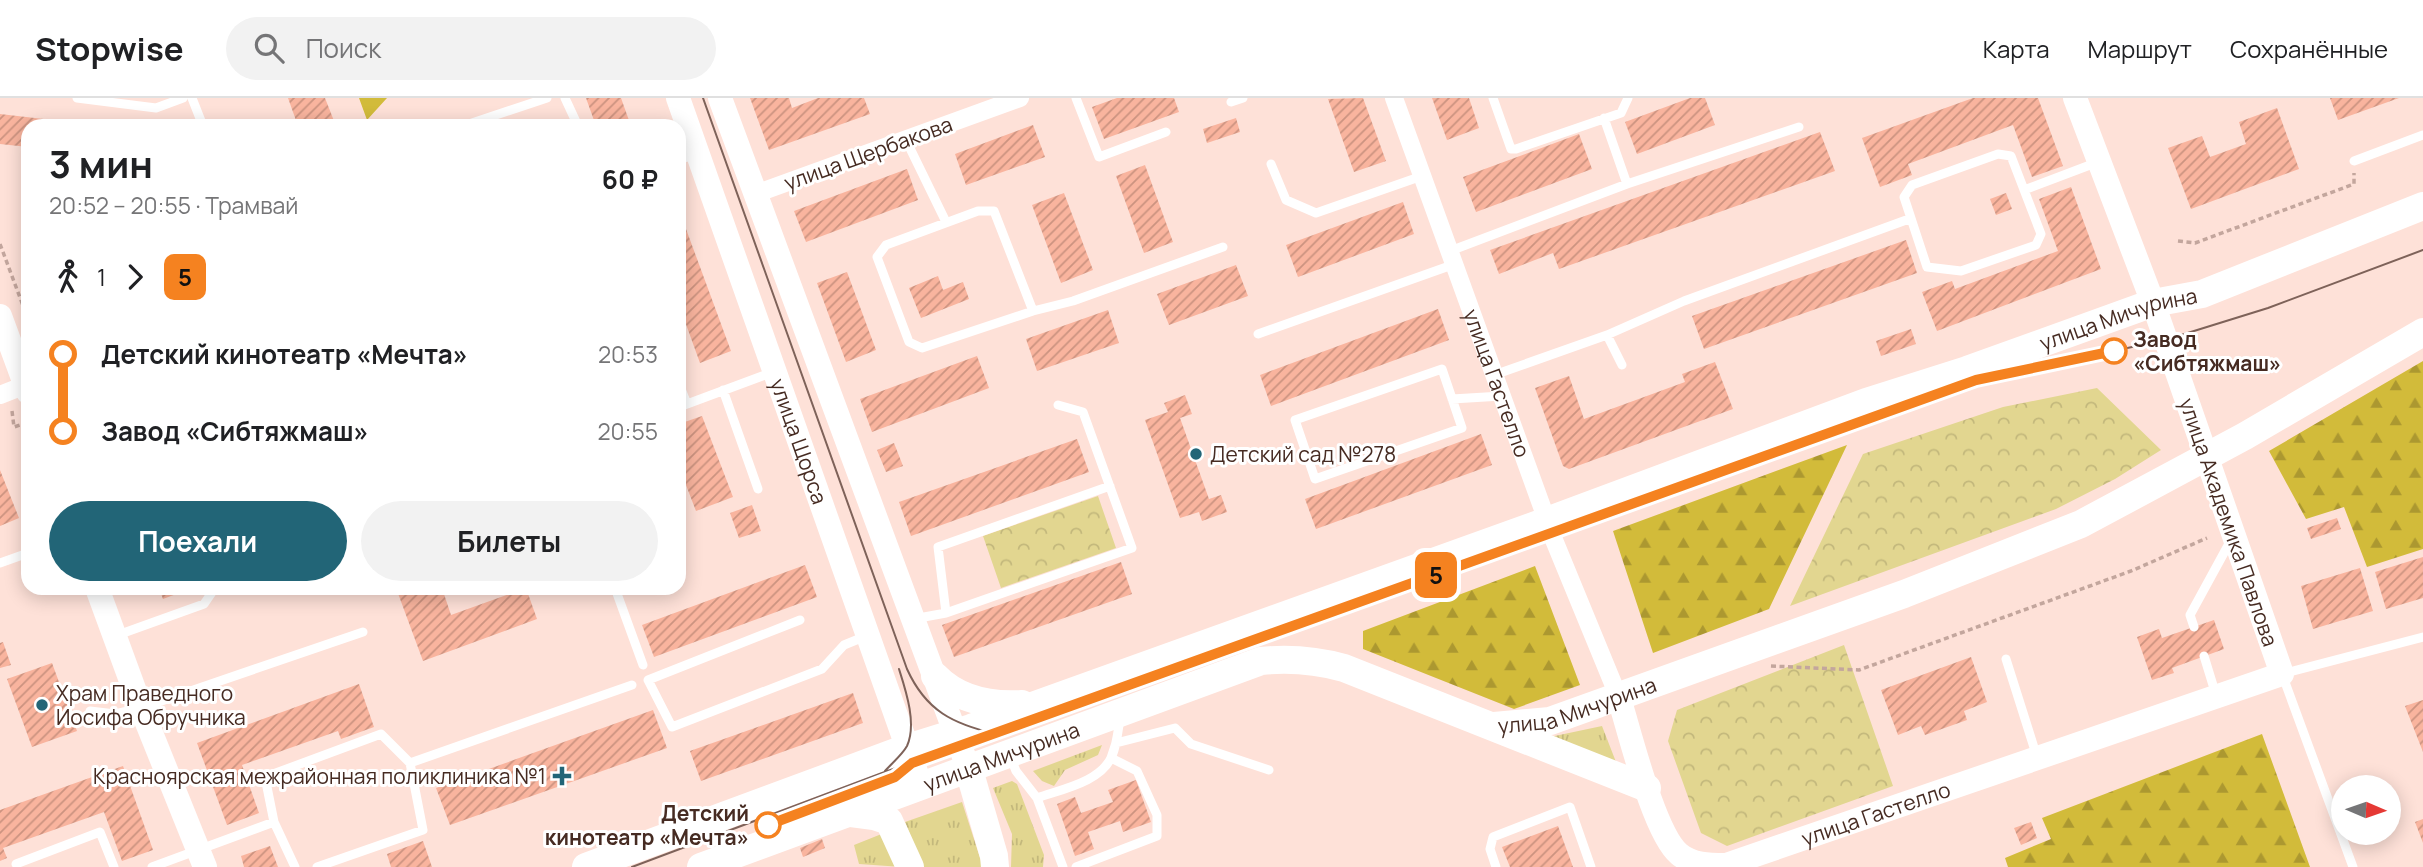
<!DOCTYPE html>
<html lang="ru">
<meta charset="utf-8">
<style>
body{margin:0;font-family:Manrope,sans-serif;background:#f2f2f2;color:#202124;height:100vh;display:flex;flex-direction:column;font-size:26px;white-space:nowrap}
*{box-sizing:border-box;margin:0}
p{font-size:23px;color:#757577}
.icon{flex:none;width:38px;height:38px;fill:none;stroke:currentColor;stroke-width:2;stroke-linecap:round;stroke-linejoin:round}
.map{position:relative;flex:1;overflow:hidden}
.sheet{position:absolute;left:21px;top:21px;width:665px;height:476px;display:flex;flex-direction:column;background:#fff;border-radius:21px;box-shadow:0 4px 18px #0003}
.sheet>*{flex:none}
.badge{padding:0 14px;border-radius:10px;font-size:24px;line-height:46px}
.needle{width:46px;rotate:92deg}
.controls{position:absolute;left:2331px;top:677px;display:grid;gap:14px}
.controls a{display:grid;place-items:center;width:70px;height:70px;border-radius:50%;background:#fff;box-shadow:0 4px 18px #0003;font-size:35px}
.map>.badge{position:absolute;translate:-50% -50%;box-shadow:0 0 0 4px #fff}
.legs{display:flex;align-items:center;gap:10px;height:77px;padding:0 28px;font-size:23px}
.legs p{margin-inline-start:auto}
.overview{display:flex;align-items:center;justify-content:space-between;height:119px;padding:0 28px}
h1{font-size:38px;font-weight:700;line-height:52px}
.primary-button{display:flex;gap:14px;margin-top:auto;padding:14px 28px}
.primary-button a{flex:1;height:80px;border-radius:42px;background:#226577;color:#fff;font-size:28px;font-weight:700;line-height:80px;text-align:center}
.primary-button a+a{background:#f2f2f2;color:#202124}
ul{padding:0 28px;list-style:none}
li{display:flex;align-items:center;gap:24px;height:77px;font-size:26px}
li i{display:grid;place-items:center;width:10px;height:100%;margin:0 9px;background:currentColor}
li i::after{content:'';width:18px;height:18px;margin:-9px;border:5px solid;border-radius:50%;background:#fff}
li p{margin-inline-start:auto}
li:first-child i{background:linear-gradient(#0000 50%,currentColor 0)}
li:last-child i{background:linear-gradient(currentColor 50%,#0000 0)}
header{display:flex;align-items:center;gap:42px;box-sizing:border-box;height:98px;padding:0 35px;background:#fff;border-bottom:2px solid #e0e0e0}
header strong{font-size:33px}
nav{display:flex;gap:38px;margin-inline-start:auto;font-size:24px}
.search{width:490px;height:63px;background:#f2f2f2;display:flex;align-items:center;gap:18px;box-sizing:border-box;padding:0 24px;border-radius:38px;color:#757577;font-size:26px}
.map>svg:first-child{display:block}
.grass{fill:url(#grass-tufts)}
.forest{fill:url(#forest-firs)}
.park{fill:url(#park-crowns)}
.building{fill:url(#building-hatch)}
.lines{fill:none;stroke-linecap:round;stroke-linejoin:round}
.path{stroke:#c3a69d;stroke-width:3.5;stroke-dasharray:5 3.5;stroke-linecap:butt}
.lane{stroke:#fff;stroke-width:9}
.street{stroke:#fff;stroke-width:18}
.secondary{stroke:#fff;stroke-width:24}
.primary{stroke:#fff;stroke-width:28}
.tram{stroke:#7e6259;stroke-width:2}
.line-1-casing{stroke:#fff;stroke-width:16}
.line-1{stroke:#f58220;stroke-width:10}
.stop-1-dot{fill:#fff;stroke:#f58220;stroke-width:3.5}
.poi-dot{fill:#226577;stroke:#fff;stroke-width:2.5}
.labels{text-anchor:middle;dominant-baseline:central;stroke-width:6;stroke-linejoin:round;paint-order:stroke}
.street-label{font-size:21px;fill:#462b22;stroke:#fff}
.stop-label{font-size:21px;font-weight:bold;fill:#462b22;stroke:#fff;text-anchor:start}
.poi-label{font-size:21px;fill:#462b22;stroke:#fff;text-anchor:start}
</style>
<header>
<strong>Stopwise</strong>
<div class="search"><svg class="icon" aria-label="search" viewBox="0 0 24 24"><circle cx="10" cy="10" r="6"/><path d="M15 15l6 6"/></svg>Поиск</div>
<nav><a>Карта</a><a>Маршрут</a><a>Сохранённые</a></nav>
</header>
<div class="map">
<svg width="2423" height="769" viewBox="0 0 2423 769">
<defs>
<pattern id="grass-tufts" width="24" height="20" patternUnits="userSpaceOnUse" patternTransform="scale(1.75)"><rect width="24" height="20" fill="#e2d690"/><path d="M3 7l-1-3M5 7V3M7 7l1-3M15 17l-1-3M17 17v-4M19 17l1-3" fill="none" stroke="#c3b87c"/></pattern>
<pattern id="forest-firs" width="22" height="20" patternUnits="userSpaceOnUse" patternTransform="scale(1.75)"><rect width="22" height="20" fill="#d2bb3a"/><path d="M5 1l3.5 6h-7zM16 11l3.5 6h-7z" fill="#ac9830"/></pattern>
<pattern id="park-crowns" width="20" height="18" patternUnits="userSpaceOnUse" patternTransform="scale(1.75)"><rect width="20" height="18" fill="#e2d690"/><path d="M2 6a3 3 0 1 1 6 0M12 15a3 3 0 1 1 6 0" fill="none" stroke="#c3b87c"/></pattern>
<pattern id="building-hatch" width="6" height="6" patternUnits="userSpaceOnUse" patternTransform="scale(1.75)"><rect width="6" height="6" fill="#f9b49e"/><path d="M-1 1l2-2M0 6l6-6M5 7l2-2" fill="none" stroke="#cb9380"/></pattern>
</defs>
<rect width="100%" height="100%" fill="#fee1d8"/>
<path class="grass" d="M1602,628L1616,664L1550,639Z
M1102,647L1098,657L1065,672L1054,688L1042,683L1033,673Z
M1012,683L1017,686L1044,757L1043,769H1011L1012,736L993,690Z
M962,704L983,769H923L905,724Z
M884,735L902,769L859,766L854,747Z"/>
<path class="forest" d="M359,0H387L367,22Z
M2423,263V451L2367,469L2344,409L2306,421L2269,353Z
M1847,347L1769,511L1653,555L1613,433Z
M1535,468L1580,587L1514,611L1363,551V533Z
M2262,636L2310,769H2008L2005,760L2051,741L2042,720Z"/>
<path class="park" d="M2097,290L2161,352L2115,381L2056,411L1790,508L1863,356L2003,309Z
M1098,398L1116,450L1001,490L983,438Z
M1844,547L1893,688L1727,748L1701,735L1668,643L1677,612Z"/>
<path class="building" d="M288,0H325L336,28H298Z
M586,0H621L631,28H596Z
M750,0H789L792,10L818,0H864L870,16L769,52Z
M1117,0H1174L1179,14L1104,41L1092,9Z
M1363,0L1386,63L1354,74L1328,1Z
M1432,0H1469L1479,30L1447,42Z
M1690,0H1705L1715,27L1637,56L1625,24Z
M1973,0H2038L2063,68L2032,79L2013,27L1908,66L1912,77L1880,89L1862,40Z
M2330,0H2399L2338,22Z
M2277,10L2299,71L2191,111L2168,50L2202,38L2210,59L2246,46L2239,24Z
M0,16L87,26V28H28V49L0,46Z
M1236,20L1240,34L1207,45L1203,31Z
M556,21L559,28H536Z
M1033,27L1045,59L966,87L955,56Z
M1820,34L1835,73L1559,171L1553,155L1499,176L1490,152Z
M1579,36L1592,71L1476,114L1463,79Z
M1145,67L1173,144L1144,155L1116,78Z
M907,71L918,102L806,144L794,113Z
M2071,89L2101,171L1937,233L1922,194L1952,183L1955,191L2058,153L2039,101Z
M1064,95L1093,172L1061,185L1032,107Z
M2006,95L2012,111L1996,117L1990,101Z
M1403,104L1414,136L1298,179L1286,147Z
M679,112L731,253L700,265L679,207Z
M1906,142L1917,175L1704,251L1692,218Z
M1236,167L1248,198L1169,227L1157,196Z
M847,174L876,252L846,264L817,185Z
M938,178L943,192L963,184L969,201L921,220L909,190Z
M1438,211L1449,242L1271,308L1260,277Z
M1108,212L1119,245L1037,273L1026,241Z
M1911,231L1916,246L1881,258L1876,243Z
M977,258L989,290L872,334L860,301Z
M1715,264L1733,311L1569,371L1563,368L1535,290L1569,278L1584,321L1685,284L1682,276Z
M1185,297L1192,316L1180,320L1209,401L1221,397L1227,414L1202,423L1199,414L1180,420L1145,322L1168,314L1164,305Z
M702,318L733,399L696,413L679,369V326Z
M1481,336L1492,367L1316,431L1305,401Z
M1077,341L1089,374L911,438L899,404Z
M894,345L903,368L886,374L877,352Z
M0,372L19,420L0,428Z
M752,407L761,433L739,440L730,415Z
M2337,420L2341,431L2311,441L2307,430Z
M2423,459V500L2386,511L2375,474Z
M1121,464L1132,496L954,559L942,527Z
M805,467L817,499L654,559L642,527Z
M2360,470L2373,513L2313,531L2301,488Z
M159,490H192L163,501Z
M396,490H442L451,517L526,490L537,521L423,563Z
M2214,522L2224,551L2172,570L2174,575L2152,582L2137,539L2159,531L2162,540Z
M3,544L11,567L0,570V545Z
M1971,559L1987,604L1964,613L1967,622L1925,637L1921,628L1898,637L1881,592Z
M52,565L77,633L32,649L7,581Z
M359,586L374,629L341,641L338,633L242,667L259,715L227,727L197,645Z
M853,595L863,625L701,683L690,653Z
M2423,602V654L2405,608Z
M653,612L667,650L450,727L436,690Z
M123,668L153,752L122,763L104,714L3,750L7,760L0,763V712Z
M1136,682L1151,724L1123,734L1120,723L1088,734L1094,751L1075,758L1057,706L1075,699L1081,715L1113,704L1108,692Z
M2423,721V745L2415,724Z
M2031,724L2037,740L2021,747L2014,730Z
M1558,728L1573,769H1510L1502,749Z
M822,741L825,750L803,759L800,750Z
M423,743L432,769H391L387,756Z
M270,748L278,769H244L241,758Z"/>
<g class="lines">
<path class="path" d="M2178,143L2195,145L2354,86V75
M0,146L28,221
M12,313L14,329L26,325
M1771,568L1859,572L2131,473L2207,440"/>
<path class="lane" d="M77,0L156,10L183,0
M192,0L203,28
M565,0L578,28
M1076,0L1099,59L1166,34
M1493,0L1511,51H1516L1621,15L1628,0
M1231,4L1243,0
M1604,20L1627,86
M463,28L547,0
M906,42L946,124
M1998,56L2011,58L2041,136L2036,147L1961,173L1927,169L1904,99L1912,87Z
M2354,63L2423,37
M1271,66L1286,102L1316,115L1422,78
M2024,92L2098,64
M978,113H994L1033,213L922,250L909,244L877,159L886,147Z
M1450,153L1627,86L1799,29
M1033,213L1073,203L1223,149
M1258,236L1455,166
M1607,237L1622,267
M1442,271L1462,330L1315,381L1295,322Z
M1494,277L1607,237L1684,203L1909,121
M679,286L687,306
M723,292L758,391
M1452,301L1502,298
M1058,307L1083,314L1132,450L946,515L938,449L1110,388
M679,309L773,274
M0,465L28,455
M615,490L643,567
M913,521L946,515
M800,522L648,582L672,629L822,571L844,547L866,538
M2194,529L2190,517L2231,442
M115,538L204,506L215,490
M2204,558L2216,597
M2006,561L2037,659
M90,613L115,616L141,610L363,534
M1010,658L1016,673L1037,700L1063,769
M410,665L632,587
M1037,700C1062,691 1101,684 1112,658C1117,646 1118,633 1120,620
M16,766L100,734L114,769
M152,769L274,724
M295,769L274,724L265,679L381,636L410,665L423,732L317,769
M1076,769L1157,738V717L1137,673L1111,660L1116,645L1175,630L1191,646L1269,672
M1496,769L1490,751L1493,739L1570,709L1591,769
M2353,769L2282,576L2423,539"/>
<g class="street">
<path id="s1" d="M1394,0L1554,442L1619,600"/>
<path d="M679,57L697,51"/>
<path d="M755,96L1020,0"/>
<path d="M0,297L28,286"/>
</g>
<g class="secondary">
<path id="s2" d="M678,0L921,688"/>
<path d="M720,0L969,672"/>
<path d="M0,218L28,294"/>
<path d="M97,490L141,610L205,769"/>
<path id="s3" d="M1619,600C1630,635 1654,735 1679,756C1692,767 1709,767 1726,767L2282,576L2153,205L2075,0"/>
</g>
<g class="primary">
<path d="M935,578C958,602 989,608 1022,606"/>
<path id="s4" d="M1494,628L1550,623L1904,496L2081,426L2245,338L2423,234"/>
<path d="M969,672L994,758L995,769"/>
<path d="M851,715L874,718L889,723L910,769"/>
<path id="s5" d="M586,769L907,650L971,630L1547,423L1866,304L1967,272L2153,205L2202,196L2423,108"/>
<path id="s6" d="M701,769L1261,563C1290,560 1315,562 1344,570L1647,690"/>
</g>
<path class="tram" d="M703,0L907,571C926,613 953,626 996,636
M885,673C892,665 902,657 907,648C917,626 906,593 899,571
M632,769L882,675L1977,282L2165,242L2268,210L2423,152"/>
</g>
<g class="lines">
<defs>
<path id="line-1" d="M768,727L895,679L912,665L1976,282L2114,253"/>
</defs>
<use href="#line-1" class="line-1-casing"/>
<use href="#line-1" class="line-1"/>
</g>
<g class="stop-1-dot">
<circle cx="2114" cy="253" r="12"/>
<circle cx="768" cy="727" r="12"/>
</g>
<g class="poi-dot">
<circle cx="1196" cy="356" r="7"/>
<circle cx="42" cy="607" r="7"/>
<path d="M558.5 667.5h7v7h7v7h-7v7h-7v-7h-7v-7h7z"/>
</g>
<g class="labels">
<g class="street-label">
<text transform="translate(868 55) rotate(-20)">улица Щербакова</text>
<text stroke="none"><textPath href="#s5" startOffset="1628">улица Мичурина</textPath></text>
<text stroke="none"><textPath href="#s1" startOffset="303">улица Гастелло</textPath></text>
<text stroke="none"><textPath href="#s2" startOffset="364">улица Щорса</textPath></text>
<text transform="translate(2229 424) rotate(71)">улица Академика Павлова</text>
<text stroke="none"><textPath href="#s4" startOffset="86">улица Мичурина</textPath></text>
<text stroke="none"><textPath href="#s6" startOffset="320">улица Мичурина</textPath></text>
<text stroke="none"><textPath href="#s3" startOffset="376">улица Гастелло</textPath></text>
</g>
<g class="stop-label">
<text x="2133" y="241">Завод<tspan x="2133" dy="24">«Сибтяжмаш»</tspan></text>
<text x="749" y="715" text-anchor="end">Детский<tspan x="749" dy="24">кинотеатр «Мечта»</tspan></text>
</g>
<g class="poi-label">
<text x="1210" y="356">Детский сад №278</text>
<text x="56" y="595">Храм Праведного<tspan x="56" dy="24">Иосифа Обручника</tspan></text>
<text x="546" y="678" text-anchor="end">Красноярская межрайонная поликлиника №1</text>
</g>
</g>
</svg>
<div class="controls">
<a><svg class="needle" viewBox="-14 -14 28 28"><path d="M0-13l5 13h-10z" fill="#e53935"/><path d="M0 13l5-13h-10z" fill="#757577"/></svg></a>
</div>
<b class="badge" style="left:1436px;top:477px;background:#f58220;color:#111">5</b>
<section class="sheet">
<div class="overview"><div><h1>3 мин</h1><p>20:52 – 20:55 · Трамвай</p></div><b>60 ₽</b></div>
<div class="legs"><svg class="icon" aria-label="walk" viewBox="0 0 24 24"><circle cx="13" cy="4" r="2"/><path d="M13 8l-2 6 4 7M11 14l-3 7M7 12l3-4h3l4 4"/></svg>1<svg class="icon" aria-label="forward" viewBox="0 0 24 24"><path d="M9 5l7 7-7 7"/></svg><b class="badge" style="background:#f58220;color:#111">5</b></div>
<ul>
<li><i style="color:#f58220"></i><b>Детский кинотеатр «Мечта»</b><p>20:53</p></li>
<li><i style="color:#f58220"></i><b>Завод «Сибтяжмаш»</b><p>20:55</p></li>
</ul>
<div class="primary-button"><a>Поехали</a><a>Билеты</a></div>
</section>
</div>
